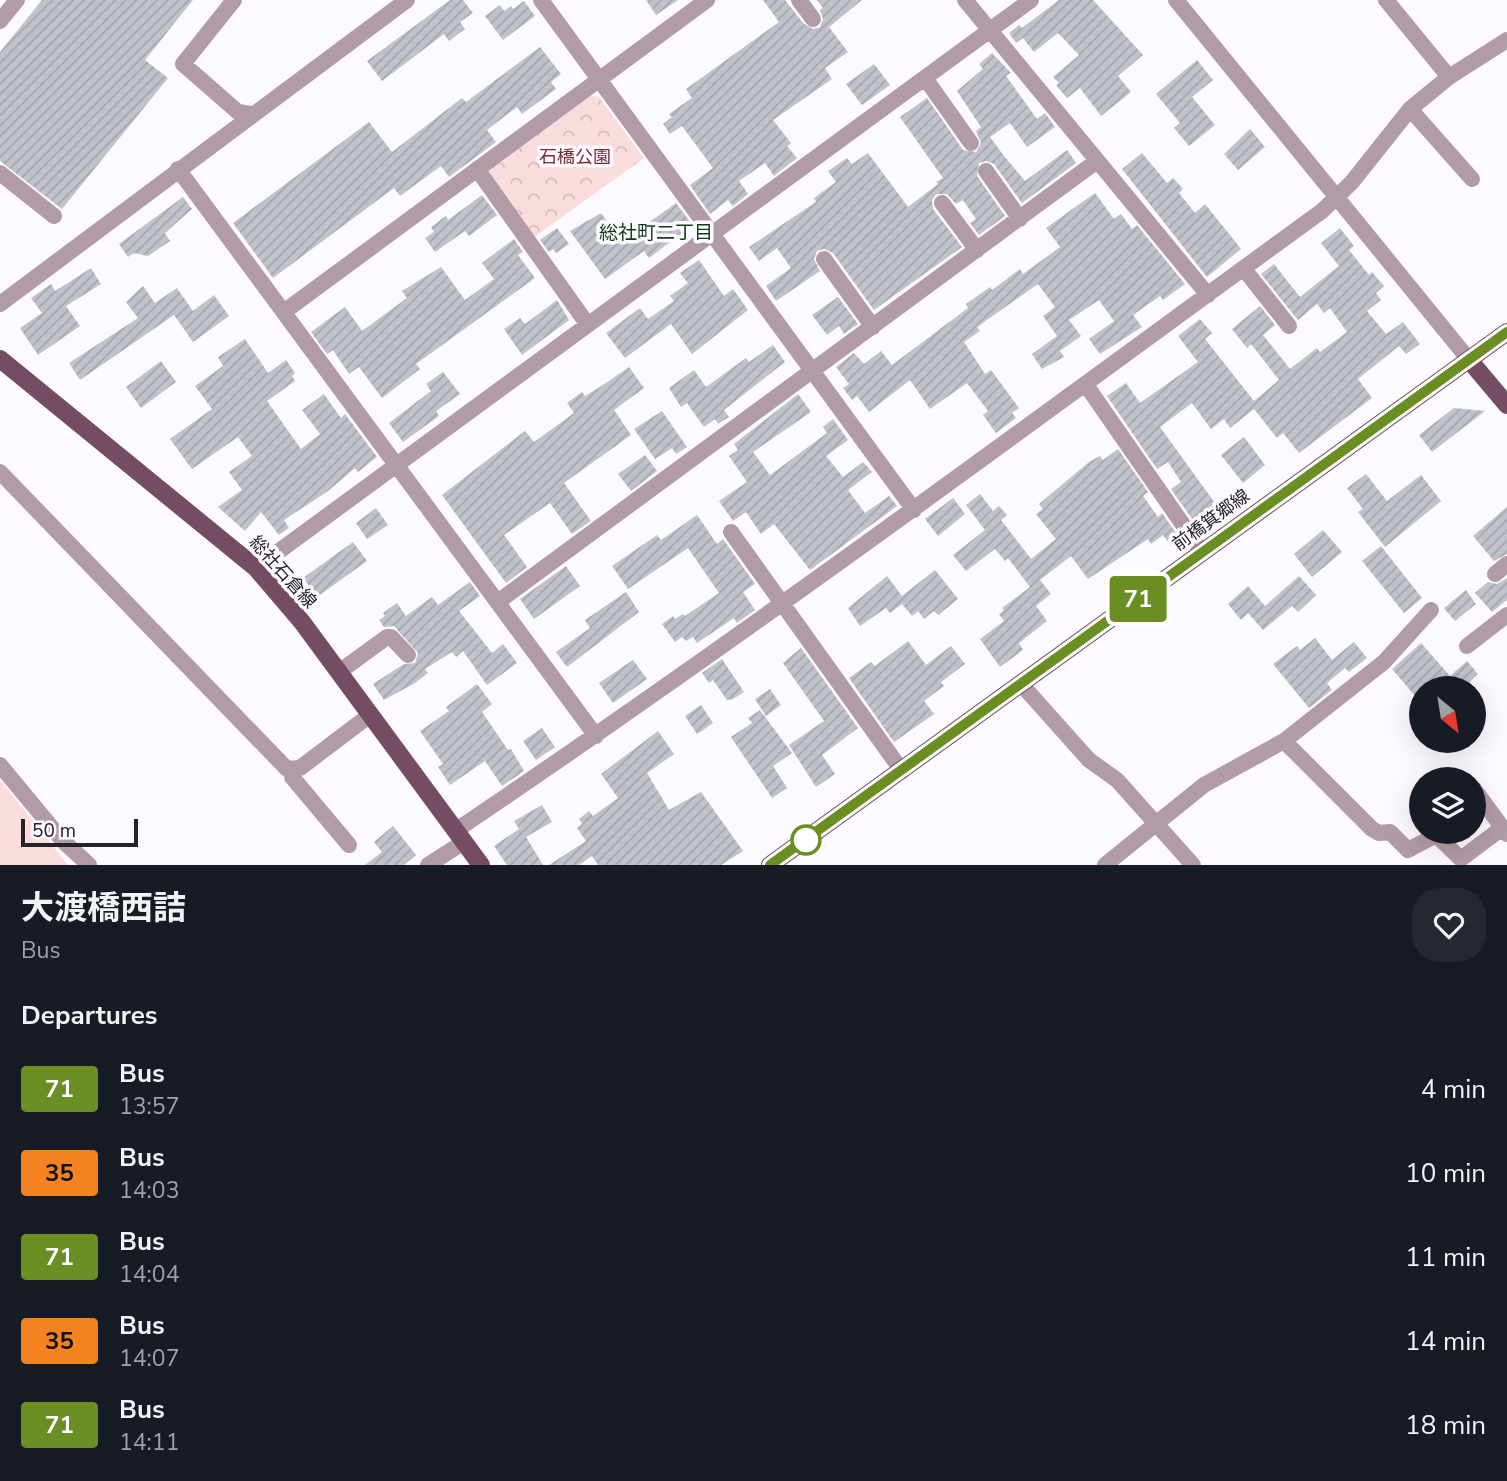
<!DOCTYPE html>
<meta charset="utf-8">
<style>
body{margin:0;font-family:"Nunito Sans","Noto Sans JP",sans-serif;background:#242831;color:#f1f3f6;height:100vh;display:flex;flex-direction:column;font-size:26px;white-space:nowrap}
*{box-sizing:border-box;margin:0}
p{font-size:23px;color:#9ea1a6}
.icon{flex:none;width:38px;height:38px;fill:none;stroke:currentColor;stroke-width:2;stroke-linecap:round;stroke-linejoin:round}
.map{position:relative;height:865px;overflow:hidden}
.drawer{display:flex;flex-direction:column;background:#171b24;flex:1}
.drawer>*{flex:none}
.badge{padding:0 14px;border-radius:5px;font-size:24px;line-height:46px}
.needle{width:46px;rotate:150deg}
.fabs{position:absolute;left:1409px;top:676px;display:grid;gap:14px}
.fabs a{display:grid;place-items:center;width:77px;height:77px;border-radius:50%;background:#171b24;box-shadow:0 7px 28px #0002;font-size:35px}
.scale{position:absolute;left:21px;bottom:18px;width:117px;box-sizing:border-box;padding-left:7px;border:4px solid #252326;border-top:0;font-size:19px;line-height:24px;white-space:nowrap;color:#252326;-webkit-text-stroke:5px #fdfaff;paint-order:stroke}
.map>.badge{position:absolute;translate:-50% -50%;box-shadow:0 0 0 4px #fff}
h2{padding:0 21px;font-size:26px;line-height:63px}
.round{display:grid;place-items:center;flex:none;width:74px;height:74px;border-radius:28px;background:#242831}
.overview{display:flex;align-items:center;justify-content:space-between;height:119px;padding:0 21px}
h1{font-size:33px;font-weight:700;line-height:52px}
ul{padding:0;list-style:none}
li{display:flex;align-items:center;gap:21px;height:84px;padding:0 21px}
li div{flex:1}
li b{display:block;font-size:26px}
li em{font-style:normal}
li .badge{min-width:77px;font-weight:700;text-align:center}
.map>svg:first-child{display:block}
.forest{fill:url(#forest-crowns)}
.pitch{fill:#fbdcdc}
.building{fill:url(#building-hatch)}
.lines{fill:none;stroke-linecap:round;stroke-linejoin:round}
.minor{stroke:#b29ba8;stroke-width:16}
.major{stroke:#744d63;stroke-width:18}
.line-casing{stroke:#fff;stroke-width:16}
.line{stroke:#6b8e23;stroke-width:10}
.stop-dot{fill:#fff;stroke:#6b8e23;stroke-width:3.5}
.labels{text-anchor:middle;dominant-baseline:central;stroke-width:7;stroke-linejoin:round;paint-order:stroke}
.park-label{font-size:18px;fill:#752d33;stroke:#fdfaff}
.street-label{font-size:18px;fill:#252326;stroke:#fdfaff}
.neighbourhood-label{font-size:19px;fill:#0f3b15;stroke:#fdfaff}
</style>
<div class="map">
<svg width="1507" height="865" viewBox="0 0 1507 865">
<defs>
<pattern id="forest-crowns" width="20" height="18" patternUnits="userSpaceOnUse" patternTransform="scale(1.75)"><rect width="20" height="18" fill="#fbdcdc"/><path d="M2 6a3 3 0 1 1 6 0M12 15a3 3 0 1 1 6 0" fill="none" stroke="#d7bcbd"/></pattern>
<pattern id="building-hatch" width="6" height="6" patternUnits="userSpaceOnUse" patternTransform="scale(1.75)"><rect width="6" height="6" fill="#c0c2ca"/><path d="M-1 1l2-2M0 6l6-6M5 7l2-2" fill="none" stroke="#a5a6ad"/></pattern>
</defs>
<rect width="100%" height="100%" fill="#fdfaff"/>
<path class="forest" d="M590,95L599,97L644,158L533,238L488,177L489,169Z"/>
<path class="pitch" d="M0,780L68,865H0Z"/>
<path class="building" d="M42,0H193L145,60L168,78L62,209L0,161V52Z
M450,0H463L473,13L460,22L465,29L449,41L444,34L382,81L367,61Z
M646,0H678L656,15Z
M763,0H785L803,23L813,29L820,27L823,19L820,10L823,8L817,0H862L829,27L848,52L825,68L832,79L773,120L791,143L787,146L797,158L774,176L765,163L739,181L748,194L733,206L728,200L710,214L690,185L713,168L682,126L670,134L663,124L672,117L669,114L692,98L686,89L779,22Z
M1059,0H1093L1143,55L1118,76L1131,92L1101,116L1080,88L1067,98L1056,85L1059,83L1053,77L1079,55L1058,33L1034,52L1023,38L1016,43L1009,33L1019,25L1022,28Z
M524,1L535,16L503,40L485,16L500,5L504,11L511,6L513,9Z
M540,47L561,74L551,82L556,89L522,114L517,107L487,130L496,142L449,177L441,166L400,196L394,188L273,278L233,223L369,122L392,152L462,98L466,102Z
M992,53L1011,73L1006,76L1037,119L1045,113L1055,127L1027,147L1010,123L990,137L1004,156L1025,181L1067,150L1076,163L1022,203L994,164L986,161L979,163L977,176L1005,216L979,235L970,223L976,219L963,200L956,204L947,194H936L932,200L933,209L962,247L874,310L833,253L824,249L817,251L814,259L820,271L776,301L766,286L791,268L777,248L759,261L749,247L816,202L814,198L836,182L828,171L847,158L852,164L868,153L908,207L938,184L936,182L943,178L900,117L927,98L963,150L976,152L981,143L976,131L981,127L957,91L983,69L979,64Z
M1197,60L1213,80L1192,97L1215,125L1189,146L1174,128L1180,123L1156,94Z
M874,64L890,85L862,105L846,84Z
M1250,129L1265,147L1238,170L1224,154Z
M1142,153L1167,183L1173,178L1183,189L1179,193L1195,213L1205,204L1241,249L1207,277L1122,169Z
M1095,193L1114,219L1121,214L1132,229L1137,225L1185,284L1163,300L1160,296L1133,315L1142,327L1100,354L1089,339L1114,321L1099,300L1069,320L1081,336L1060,351L1064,357L1042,369L1032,354L1057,336L1043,316L1055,307L1038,284L977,327L980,331L964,342L985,374L991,370L1019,408L1012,413L1016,418L996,433L983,415L988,411L967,383L930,409L910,380L869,412L857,396L852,400L843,388L849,384L836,367L854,353L864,364L881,351L892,365L968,308L966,304L990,287L992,290L1020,269L1023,274L1060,247L1046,228Z
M482,195L497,215L469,236L465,231L435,252L425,238L434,232L431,227L446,216L448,220Z
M183,197L192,209L165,233L170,241L148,256L134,253L128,257L119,244Z
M676,203L691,223L680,231L682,233L649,258L644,251L605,279L570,231L601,213L622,242Z
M557,228L569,244L556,253L553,249L549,252L540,240Z
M1340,228L1354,246L1349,250L1369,275L1372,272L1384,286L1376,293L1381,300L1367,311L1386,334L1403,322L1420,344L1406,354L1399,346L1358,379L1372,398L1299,453L1283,433L1277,438L1254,409L1230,428L1224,419L1211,429L1192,403L1160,427L1220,510L1197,526L1171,489L1181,482L1168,462L1157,469L1107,396L1126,383L1140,403L1198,362L1178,336L1200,319L1212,333L1205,339L1254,401L1279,380L1251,344L1247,348L1232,329L1260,306L1275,325L1263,335L1290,369L1317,348L1320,352L1347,332L1330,308L1324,313L1317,304L1298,320L1261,274L1274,264L1300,297L1339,266L1321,243Z
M514,239L523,252L518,255L535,278L416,364L420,369L382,398L359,367L349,374L333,350L327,354L311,332L345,307L362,331L407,298L402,291L441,267L465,300L494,279L482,263Z
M699,260L724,296L733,289L748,310L692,354L671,324L625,358L606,333L640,308L648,319L674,301L670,296L688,283L680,273Z
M91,268L101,284L66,306L80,326L38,355L20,328L42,313L31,298L51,284L55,291Z
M143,286L155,303L177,288L193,311L214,295L229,316L193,342L174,315L80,380L69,363L138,318L126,302Z
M838,297L858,324L844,334L839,326L827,335L812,315Z
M557,300L569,320L522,355L504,329L520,318L525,324Z
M245,339L268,373L286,360L295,373L292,376L295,381L267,401L301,449L320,434L302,410L324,394L341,418L345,414L377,457L358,472L355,468L328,491L284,520L289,528L279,535L261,512L245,531L218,507L242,490L229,472L252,456L238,437L192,469L170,439L212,409L195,386L223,366L218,357Z
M773,345L785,362L724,410L729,417L718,424L715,419L704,427L687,403L681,407L669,388L694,370L706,387L746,358L749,362Z
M161,361L176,382L141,408L126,387Z
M629,367L644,388L614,410L631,435L564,483L591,521L572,534L550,503L504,535L527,567L506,583L442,495L525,431L534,442L574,413L567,403L582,392L585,396L600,387Z
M443,372L460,394L436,411L439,416L403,442L389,423L431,391L426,384Z
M798,394L811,412L753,452L770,475L827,433L823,427L833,419L848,440L826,456L843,477L863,462L872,472L848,490L865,513L889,496L897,506L810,570L774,524L761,534L746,512L733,521L719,501L747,482L729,456L738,450L734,444Z
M1454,408L1485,411L1432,452L1419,435Z
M662,411L687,447L676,454L672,448L655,459L634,429Z
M1244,437L1265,465L1243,483L1221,455Z
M1118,449L1148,492L1143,496L1158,517L1162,513L1178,536L1168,542L1163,535L1151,544L1148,539L1088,579L1071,556L1040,580L1051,594L1036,606L1047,621L1019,643L1023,650L1000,667L980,639L1004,621L999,614L1004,610L1002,608L1030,587L1008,558L1005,561L995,549L966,571L953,555L985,530L966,505L980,494L993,511L999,506L1007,515L1001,520L1031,559L1056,539L1036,514L1043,509L1039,504L1089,462L1100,456L1103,460Z
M645,455L657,471L631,491L618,474Z
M1366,474L1387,501L1421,475L1441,501L1385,547L1358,512L1363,509L1347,488Z
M953,498L965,514L938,536L925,519Z
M1507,507V554L1494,561L1473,536Z
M376,508L388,525L367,539L356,523Z
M697,515L717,544L723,539L755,584L743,592L755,610L737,623L734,618L697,643L693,637L686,641L682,637L675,642L662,624L673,616L675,619L683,614L685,616L719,593L688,548L628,589L612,566L657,535L661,540Z
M1323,530L1342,552L1312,577L1294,554Z
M353,542L367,561L317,597L303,578Z
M1381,546L1422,598L1404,613L1362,561Z
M566,566L580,586L534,619L520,599Z
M935,570L958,599L938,615L934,611L924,619L918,611L912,616L902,604L890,613L886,608L860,626L848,608L887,576L902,596Z
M1299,576L1316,595L1298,612L1292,606L1263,630L1248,613L1241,620L1228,604L1248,586L1265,606Z
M1507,578V600L1492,612L1475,593L1488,582L1497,584Z
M470,582L480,596L459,611L492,653L503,644L517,663L487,685L463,651L456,657L452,652L425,669L428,673L415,683L384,700L373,684L404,664L415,663L418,653L394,626L384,627L379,620L385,616L383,613L397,603L406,616L432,597L438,605Z
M1466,590L1476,604L1455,621L1444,608Z
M626,592L639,612L567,667L556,652L590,628L585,620Z
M1315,638L1332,660L1354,642L1367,658L1349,672L1345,668L1327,683L1332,690L1309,708L1273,664L1297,646L1300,650Z
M908,641L926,665L951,646L965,664L941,682L944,686L924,701L934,714L894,742L849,678L871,662L875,666Z
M1421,643L1450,676L1467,661L1478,674L1463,688H1421V703L1392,669Z
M801,648L858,728L822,755L835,774L816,787L789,745L824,721L783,663Z
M722,659L744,692L733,699L727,700L713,680L709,683L702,673Z
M633,660L647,679L613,703L599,683Z
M477,684L492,704L482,712L508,750L511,749L524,771L502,786L485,761L450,785L438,767L443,764L420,731L449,711L446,707Z
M770,689L781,705L766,716L755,699Z
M701,705L713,723L697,734L685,716Z
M760,710L792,753L773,766L787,788L772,798L731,737L752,723L748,718Z
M542,728L555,747L536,760L523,741Z
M658,731L674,754L647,773L669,810L701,792L743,851L721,865H598L592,856L579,865H549L586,841L577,828L582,824L579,819L589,811L593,816L618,798L601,774Z
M542,805L552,822L526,837L543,865H507L494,846L519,829L514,821Z
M393,826L416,855L404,865H365L382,852L374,842Z"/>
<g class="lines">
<path class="minor" d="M234,0L183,64L238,112L251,114
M541,0L914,510
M799,0L813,19
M965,0L1208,295
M1176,0L1470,361
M1386,0L1449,77
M0,21L17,0
M925,78L971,143
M1410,109L1472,179
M178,169L596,736
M477,169L588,325
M986,171L1020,219
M0,173L54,216
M942,203L977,250
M824,259L873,327
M1244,269L1289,326
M0,304L407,0
M285,311L707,0
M1086,385L1202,552
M0,472L287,769L300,768L370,715
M731,532L902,771
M256,568L1031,0
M1495,574L1507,564
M499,601L1097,161
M1467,646L1507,615
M339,672L387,637H391L408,655
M1022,685L1089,760L1117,780L1193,865
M1284,741L1372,829L1379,833L1390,832L1408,850L1436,835L1461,859L1502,828
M0,765L63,841L89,865
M292,771V777L349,845
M1474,789L1507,834
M455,831C750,632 1035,420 1322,211L1352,182L1410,109L1449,77L1507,40
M428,865L464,842
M1105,865L1204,785L1284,741L1384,662L1431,610"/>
<path class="major" d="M0,359L256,568L302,622L481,865
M1470,361L1507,405
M770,865L1507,332"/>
</g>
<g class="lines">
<defs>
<path id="line" d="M770,865L1507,332"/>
</defs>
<use href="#line" class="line-casing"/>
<use href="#line" class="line"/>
</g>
<circle class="stop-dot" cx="806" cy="840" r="14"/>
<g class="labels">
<g class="park-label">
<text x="575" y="157">石橋公園</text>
</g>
<g class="street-label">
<text transform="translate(1211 520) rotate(-36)">前橋箕郷線</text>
<text transform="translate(283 572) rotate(48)">総社石倉線</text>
</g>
<g class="neighbourhood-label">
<text x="656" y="233">総社町二丁目</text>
</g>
</g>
</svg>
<div class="fabs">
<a><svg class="needle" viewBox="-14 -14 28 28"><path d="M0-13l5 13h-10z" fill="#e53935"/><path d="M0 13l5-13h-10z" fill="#9ea1a6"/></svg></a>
<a><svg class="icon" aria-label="layers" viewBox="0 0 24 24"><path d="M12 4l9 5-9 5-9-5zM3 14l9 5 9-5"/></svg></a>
</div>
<div class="scale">50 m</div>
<b class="badge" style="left:1138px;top:599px;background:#6b8e23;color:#fff">71</b>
</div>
<section class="drawer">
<div class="overview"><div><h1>大渡橋西詰</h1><p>Bus</p></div><a class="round"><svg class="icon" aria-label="heart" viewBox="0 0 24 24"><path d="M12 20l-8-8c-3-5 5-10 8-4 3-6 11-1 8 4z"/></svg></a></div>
<h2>Departures</h2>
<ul>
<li><span class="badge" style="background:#6b8e23;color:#fff">71</span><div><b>Bus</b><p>13:57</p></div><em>4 min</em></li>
<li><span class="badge" style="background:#f58220;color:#111">35</span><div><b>Bus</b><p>14:03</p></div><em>10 min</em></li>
<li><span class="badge" style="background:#6b8e23;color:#fff">71</span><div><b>Bus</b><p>14:04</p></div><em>11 min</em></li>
<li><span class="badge" style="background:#f58220;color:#111">35</span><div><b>Bus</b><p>14:07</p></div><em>14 min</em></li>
<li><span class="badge" style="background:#6b8e23;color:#fff">71</span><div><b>Bus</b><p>14:11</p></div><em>18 min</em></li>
</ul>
</section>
